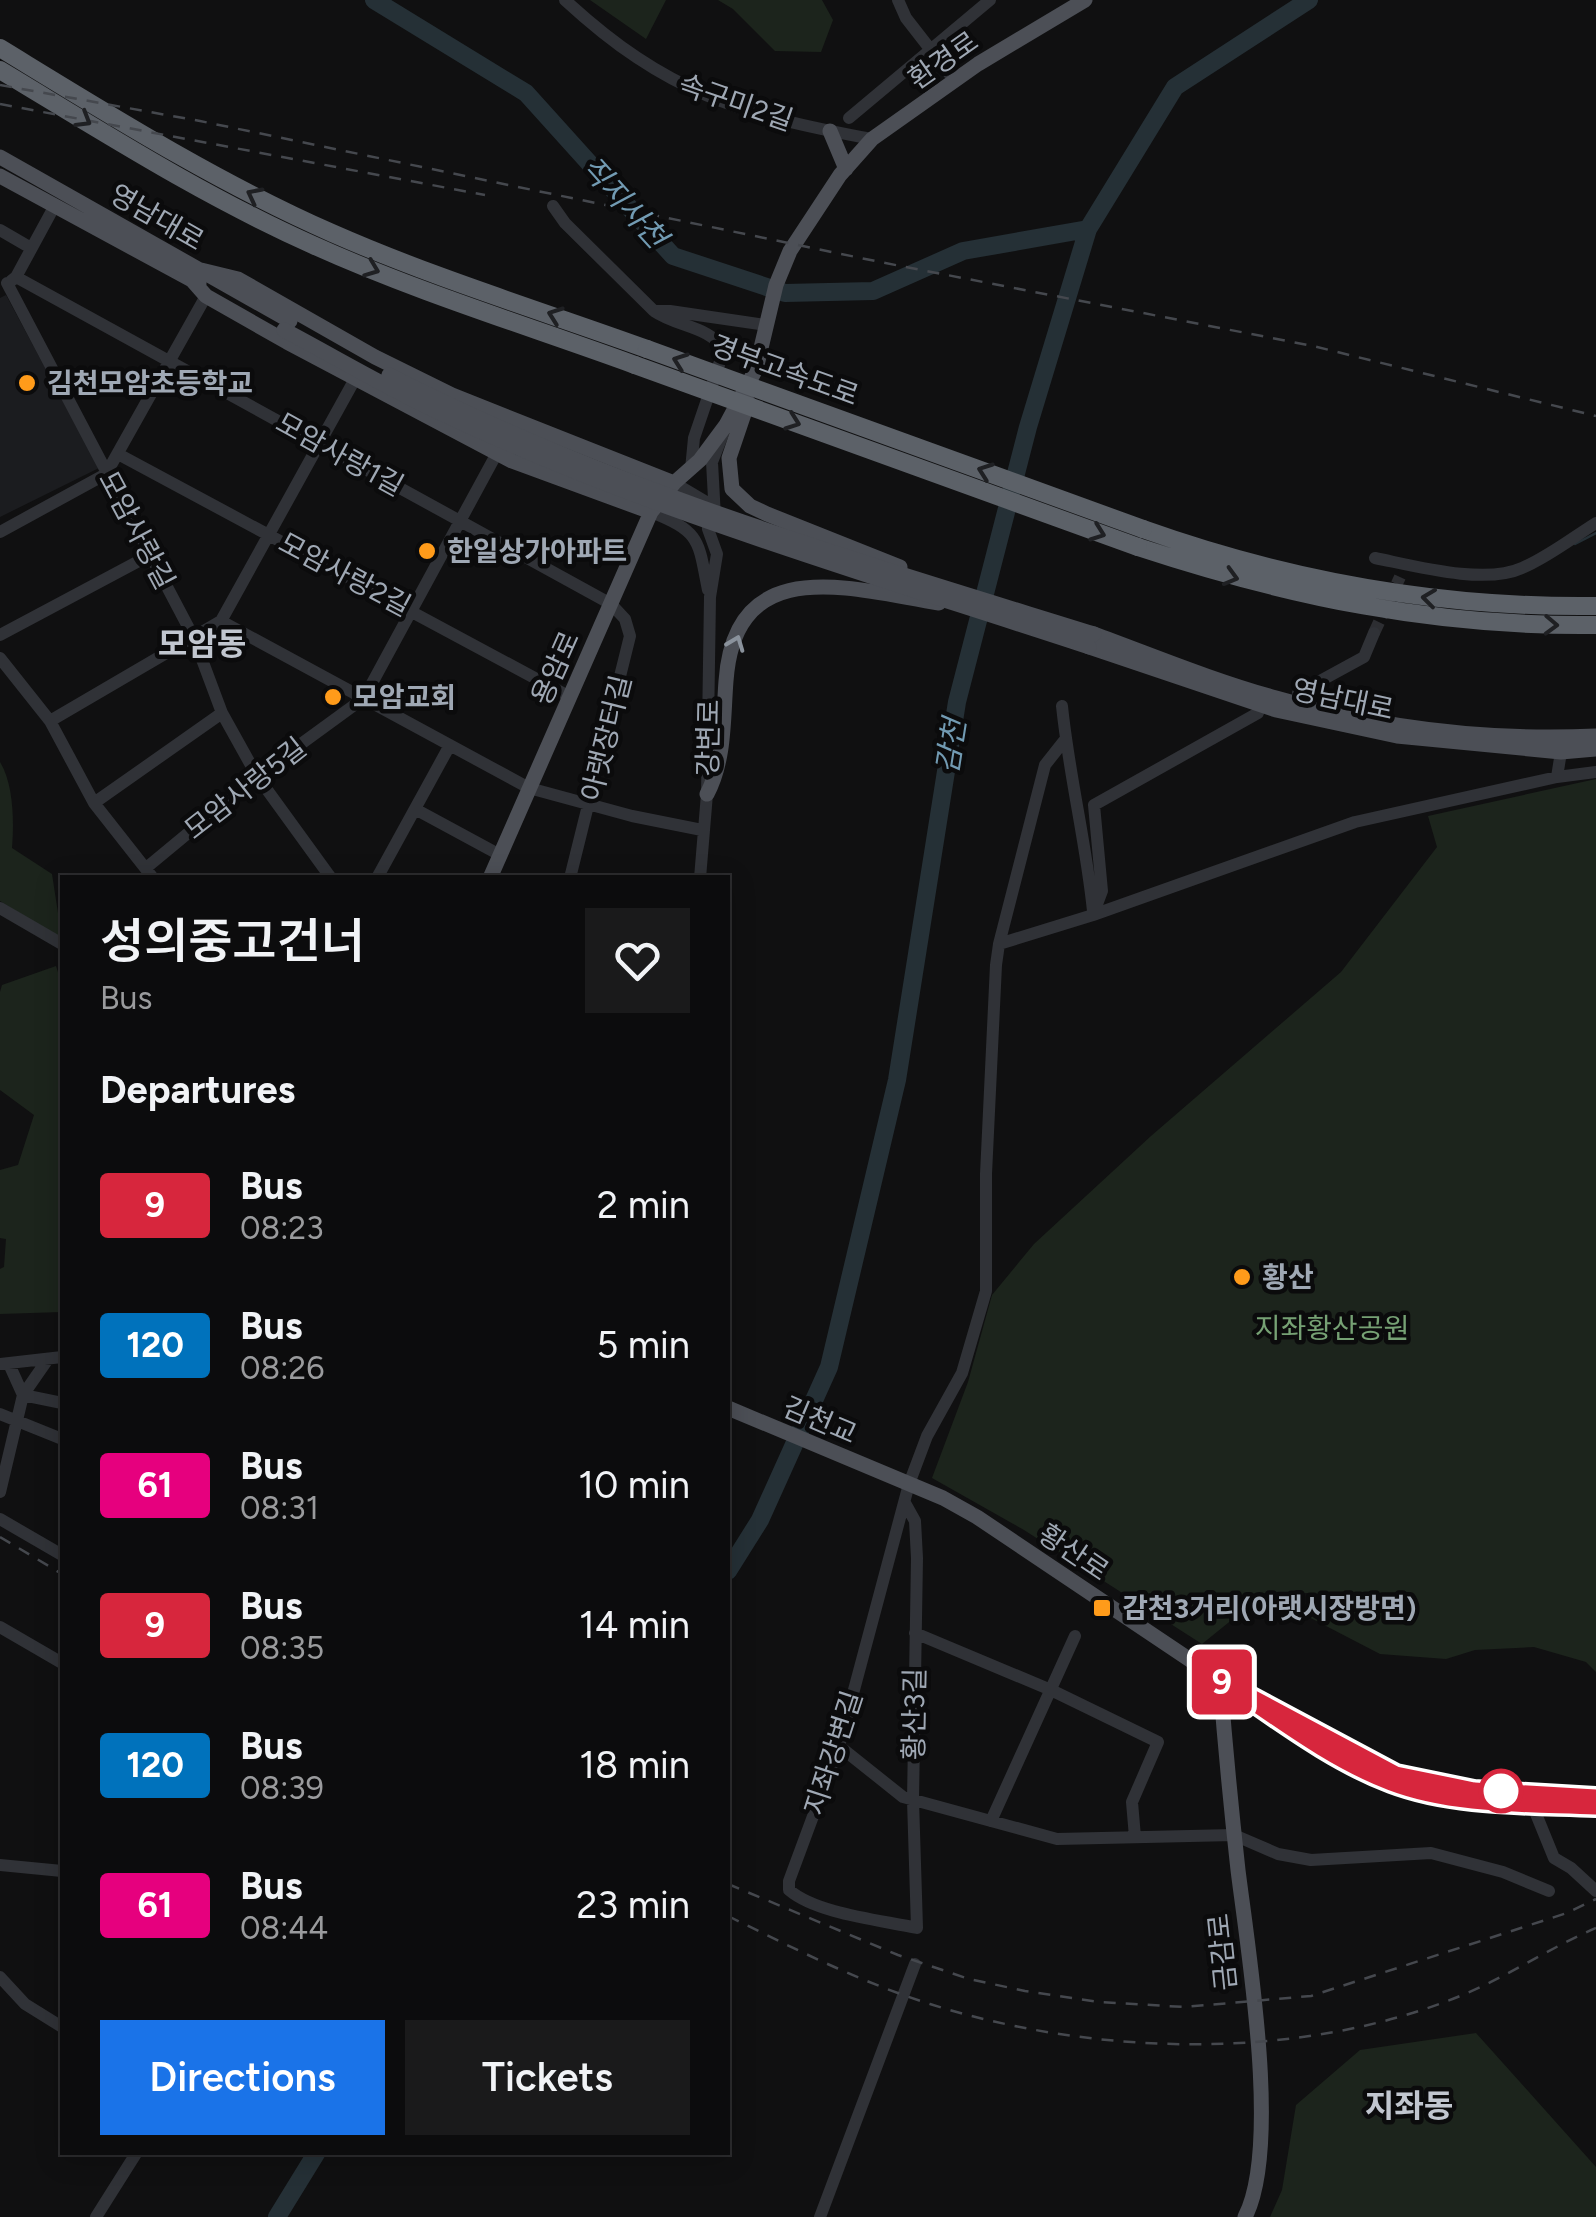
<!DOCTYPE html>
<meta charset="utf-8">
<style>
body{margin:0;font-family:Figtree,"Noto Sans KR",sans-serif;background:#1a1a1b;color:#f1f3f6;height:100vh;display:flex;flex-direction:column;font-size:38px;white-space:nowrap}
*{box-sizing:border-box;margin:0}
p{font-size:32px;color:#9a9b9d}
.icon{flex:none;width:55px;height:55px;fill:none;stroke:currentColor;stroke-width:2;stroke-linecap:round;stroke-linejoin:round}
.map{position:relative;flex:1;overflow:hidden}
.details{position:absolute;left:60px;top:875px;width:670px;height:1280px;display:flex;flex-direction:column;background:#0c0c0d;border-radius:0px;box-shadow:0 5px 25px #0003,0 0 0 2px #2c2c2e}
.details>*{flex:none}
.badge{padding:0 20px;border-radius:8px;font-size:35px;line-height:65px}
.map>.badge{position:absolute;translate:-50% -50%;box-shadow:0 0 0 5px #fff}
h2{padding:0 40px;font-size:38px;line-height:90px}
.round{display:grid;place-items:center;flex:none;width:105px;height:105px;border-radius:0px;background:#1a1a1b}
.head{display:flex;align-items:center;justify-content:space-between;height:170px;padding:0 40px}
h1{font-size:48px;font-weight:600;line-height:75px}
.primary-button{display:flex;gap:20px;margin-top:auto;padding:20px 40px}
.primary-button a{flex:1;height:115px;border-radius:0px;background:#1a73e8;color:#fff;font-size:40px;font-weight:600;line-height:115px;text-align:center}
.primary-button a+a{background:#1a1a1b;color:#f1f3f6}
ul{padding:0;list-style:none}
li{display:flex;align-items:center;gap:30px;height:140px;padding:0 40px}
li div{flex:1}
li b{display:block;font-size:38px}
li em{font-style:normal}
li .badge{min-width:110px;font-weight:700;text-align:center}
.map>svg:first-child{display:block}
.built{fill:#1b1c1f}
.green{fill:#1c241c}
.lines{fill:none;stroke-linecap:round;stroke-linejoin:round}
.stream{stroke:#253036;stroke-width:2.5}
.river{stroke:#253036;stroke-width:18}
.minor-tunnel{stroke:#2d2e32;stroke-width:12;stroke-dasharray:12 6;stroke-linecap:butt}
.minor{stroke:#303237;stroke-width:12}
.major{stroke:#4c4f56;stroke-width:15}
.highway{stroke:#5c6168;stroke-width:18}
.rail{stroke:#45484e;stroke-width:2.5;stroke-dasharray:12 10;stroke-linecap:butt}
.major-bridge{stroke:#4c4f56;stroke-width:15}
.highway-bridge{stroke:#5c6168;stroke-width:18}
.oneway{stroke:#1f2023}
.oneway2{stroke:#8a929c}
.line-casing{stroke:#fff;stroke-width:22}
.line{stroke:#d7263d;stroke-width:15}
.poi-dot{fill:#ff9b1a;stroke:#0b0b0c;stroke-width:4}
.stop-dot{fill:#fff;stroke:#d7263d;stroke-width:5}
.labels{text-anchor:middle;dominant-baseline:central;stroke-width:9;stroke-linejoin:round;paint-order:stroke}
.street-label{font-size:28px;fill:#9fa8b4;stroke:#0b0b0c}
.poi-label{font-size:28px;font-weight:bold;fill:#9fa8b4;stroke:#0b0b0c;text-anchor:start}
.park-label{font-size:28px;fill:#76a174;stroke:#0b0b0c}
.water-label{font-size:30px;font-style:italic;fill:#729bb3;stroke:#0b0b0c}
.quarter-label{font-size:32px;font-weight:bold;fill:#c1c6cf;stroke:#0b0b0c}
</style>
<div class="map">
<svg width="1596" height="2217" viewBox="0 0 1596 2217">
<rect width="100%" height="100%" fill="#101011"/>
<path class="built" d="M6,295L99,468L0,517V298Z"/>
<path class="green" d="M590,0H666L646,39Z
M718,0H822L833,20L821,52L775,51L733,9Z
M0,762C14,785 14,823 12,848L52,874L62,939L0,901Z
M1596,779V1672L1586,1662L1534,1647L1475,1650L1446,1659L1380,1654L1301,1613L1310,1593H1265L1202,1644L1024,1530L932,1478L968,1382L992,1295L1034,1244L1151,1136L1341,972L1437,847L1428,816Z
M56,966L62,985V1312L0,1314V1269L4,1267L6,1239L0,1238V1170L18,1165L34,1115L0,1090V992L2,985Z
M1476,2033L1596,2167V2217H1270L1282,2190L1296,2105L1360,2050Z"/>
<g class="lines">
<path class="stream" d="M1575,544L1596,533"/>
<path class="river" d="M374,0L526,93L673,256L785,293L873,291L963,251L1088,229
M728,1571L760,1520L829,1367L897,1080L957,702L1028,427L1088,229L1175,87L1309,0
M277,2217L317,2152"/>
<path class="minor-tunnel" d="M1374,633L1400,577"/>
<path class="minor" d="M565,0C667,94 739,114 872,139
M898,0L906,18L955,81
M849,118L990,0
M553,206L565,223L654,311C677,327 710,326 724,350L694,438L691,469
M0,230L31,248
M16,277L611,604L625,619L630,636L570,878
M11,281L16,277L54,207
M7,283L194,638L222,713L257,776L331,878
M654,311H670L766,325
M118,454L570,697
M674,483L706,502L708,529L717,554L710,597L707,794L700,878
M651,512C701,532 698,540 708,590
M715,517L712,462L723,434
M0,532L106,474L206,296
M1375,558C1415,566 1485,585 1522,568C1548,557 1572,538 1596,523
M221,621L529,788L632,816L702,830
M0,635L152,554
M0,658L50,721L94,803L153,878
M1298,693L1364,657L1374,633
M1062,706C1069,775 1086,842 1093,911
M50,721L221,621L355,379
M1557,777L1596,772
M94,803L222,713
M415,809L500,855
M146,868L257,776L364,698L497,453
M377,878L450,745
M0,908L62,944
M1093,915L1102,891L1094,805L1258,713
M999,944L1093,915L1355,822L1557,777L1561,752
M0,1364L62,1357
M9,1364L23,1395
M23,1395L62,1403
M0,1414L62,1439
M0,1492L23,1395L48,1359
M905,1503L915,1521L917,1558L913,1800L917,1928C881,1920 817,1914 789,1890V1881L839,1746L909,1484L927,1436L962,1373L986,1291V1174L996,965L999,944L1045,765L1064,741
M0,1519L62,1555
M0,1627L62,1663
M915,1633L1051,1690L1158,1742L1132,1802L1135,1837
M1220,1680C1274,1716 1330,1759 1391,1783C1451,1806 1532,1805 1596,1807
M1297,1721L1395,1774L1474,1790L1596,1797
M839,1746L903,1797L1057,1839L1234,1835L1278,1854L1311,1860L1431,1853L1503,1872L1549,1891
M1532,1804L1554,1858L1571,1868L1596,1891
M991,1821L1075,1636
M0,1865L62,1871
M0,1977L25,2004L62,2027
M96,2217L137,2152
M820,2217L915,1964"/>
<path class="major" d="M830,131L846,169
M0,157L290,321
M0,176L199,284
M201,270L238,279L375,357L452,395L674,483
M191,279L206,296L287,342L512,461L651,512
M748,402L729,458L732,489L750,506L767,514L900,567
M1094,634C1154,656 1214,681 1276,698C1379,728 1488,741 1596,736
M1089,647L1276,710L1397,736L1561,752L1596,749
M707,794C725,760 723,719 726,681C735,550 854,590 939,603
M490,878L651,512L674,483L700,460L726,425L756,369L776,285L790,251L840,175L872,139L978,64L1085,0
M728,1408L943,1498L977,1517L1220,1680C1225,1744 1231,1807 1238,1870C1248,1951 1281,2147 1245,2217"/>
<path class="highway" d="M0,48C108,114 216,182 332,233C434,278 542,311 647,349
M0,70C103,132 203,196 313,245C417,292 528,326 635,365
M1143,529C1289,581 1440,608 1596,606
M1138,547C1290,597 1435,627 1596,625"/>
<path class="rail" d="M0,85L200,121L880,262L1313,346L1596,416
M0,104L485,195
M0,1537L62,1574
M728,1884L898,1955L969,1979L1025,1991L1099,2002L1184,2007L1311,1996L1567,1913L1596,1899
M728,1916C793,1948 860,1982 930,2004C1094,2056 1298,2062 1460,1996C1507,1977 1549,1948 1596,1928"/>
<path class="major-bridge" d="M284,330C333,356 382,385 432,409C641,509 868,574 1089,647
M389,375C611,489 856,560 1094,634"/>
<path class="highway-bridge" d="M647,349L1143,529
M635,365L1138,547"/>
</g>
<defs><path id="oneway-chevron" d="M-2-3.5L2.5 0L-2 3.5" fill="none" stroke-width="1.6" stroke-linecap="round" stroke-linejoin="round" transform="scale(2.5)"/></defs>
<g class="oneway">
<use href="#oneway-chevron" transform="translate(84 120) rotate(31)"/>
<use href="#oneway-chevron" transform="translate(254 195) rotate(-153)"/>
<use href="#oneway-chevron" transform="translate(372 269) rotate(21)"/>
<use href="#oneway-chevron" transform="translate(555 315) rotate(-160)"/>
<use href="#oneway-chevron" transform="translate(680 361) rotate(-160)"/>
<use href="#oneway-chevron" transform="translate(793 422) rotate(20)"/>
<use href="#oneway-chevron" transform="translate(985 471) rotate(-160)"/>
<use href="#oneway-chevron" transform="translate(1098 533) rotate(20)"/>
<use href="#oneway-chevron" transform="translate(1231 577) rotate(16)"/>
<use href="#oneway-chevron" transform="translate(1429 598) rotate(-173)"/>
<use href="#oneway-chevron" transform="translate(1551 625) rotate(2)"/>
</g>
<use class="oneway2" href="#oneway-chevron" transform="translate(736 643) rotate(-69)"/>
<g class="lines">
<defs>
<path id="line" d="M1596,1797L1474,1790L1396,1774L1220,1680C1274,1716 1330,1760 1391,1783C1454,1807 1530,1804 1596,1807"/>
</defs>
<use href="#line" class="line-casing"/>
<use href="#line" class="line"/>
</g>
<g class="poi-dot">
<circle cx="27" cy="383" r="10"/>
<circle cx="427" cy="551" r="10"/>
<circle cx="333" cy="697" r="10"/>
<circle cx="1242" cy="1277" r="10"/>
<rect x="1092" y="1598" width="20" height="20" rx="5"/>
</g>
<circle class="stop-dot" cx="1501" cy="1791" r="20"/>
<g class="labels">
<g class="street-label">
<text transform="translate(943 60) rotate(-35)">환경로</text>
<text transform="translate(736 102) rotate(19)">속구미2길</text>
<text transform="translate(157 217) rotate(30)">영남대로</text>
<text transform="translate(785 370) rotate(20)">경부고속도로</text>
<text transform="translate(340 454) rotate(29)">모암사랑1길</text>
<text transform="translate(137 530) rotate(62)">모암사랑길</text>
<text transform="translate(345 574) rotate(28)">모암사랑2길</text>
<text transform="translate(555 668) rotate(-66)">용암로</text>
<text transform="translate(1343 699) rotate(12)">영남대로</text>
<text transform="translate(606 738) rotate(-76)">아랫장터길</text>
<text transform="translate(708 738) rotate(-89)">강변로</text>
<text transform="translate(245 788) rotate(-38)">모암사랑5길</text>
<text transform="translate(820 1420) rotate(23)">김천교</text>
<text transform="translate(1074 1552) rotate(34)">황산로</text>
<text transform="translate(914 1714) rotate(-89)">황산3길</text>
<text transform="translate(833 1753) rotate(-72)">지좌강변길</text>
<text transform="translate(1222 1952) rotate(-96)">금감로</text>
</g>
<g class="poi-label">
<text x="47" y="383">김천모암초등학교</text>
<text x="447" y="551">한일상가아파트</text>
<text x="353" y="697">모암교회</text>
<text x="1262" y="1277">황산</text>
<text x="1122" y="1608">감천3거리(아랫시장방면)</text>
</g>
<g class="park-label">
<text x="1332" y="1328">지좌황산공원</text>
</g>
<g class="water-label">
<text transform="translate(624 202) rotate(48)">직지사천</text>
<text transform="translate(951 746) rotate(-81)">감천</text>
</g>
<g class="quarter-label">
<text x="202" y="644">모암동</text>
<text x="1409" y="2106">지좌동</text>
</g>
</g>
</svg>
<b class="badge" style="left:1222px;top:1682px;background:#d7263d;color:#fff">9</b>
<section class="details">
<div class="head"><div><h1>성의중고건너</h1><p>Bus</p></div><a class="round"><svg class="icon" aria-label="heart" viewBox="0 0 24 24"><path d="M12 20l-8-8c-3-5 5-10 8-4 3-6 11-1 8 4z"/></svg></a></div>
<h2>Departures</h2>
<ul>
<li><span class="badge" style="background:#d7263d;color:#fff">9</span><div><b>Bus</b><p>08:23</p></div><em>2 min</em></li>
<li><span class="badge" style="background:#0072bc;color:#fff">120</span><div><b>Bus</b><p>08:26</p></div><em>5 min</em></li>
<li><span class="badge" style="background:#e6007e;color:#fff">61</span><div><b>Bus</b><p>08:31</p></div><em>10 min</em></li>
<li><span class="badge" style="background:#d7263d;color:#fff">9</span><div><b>Bus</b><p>08:35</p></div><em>14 min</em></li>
<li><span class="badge" style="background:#0072bc;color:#fff">120</span><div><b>Bus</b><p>08:39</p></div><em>18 min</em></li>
<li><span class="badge" style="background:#e6007e;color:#fff">61</span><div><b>Bus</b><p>08:44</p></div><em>23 min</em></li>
</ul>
<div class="primary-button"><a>Directions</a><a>Tickets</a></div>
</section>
</div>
